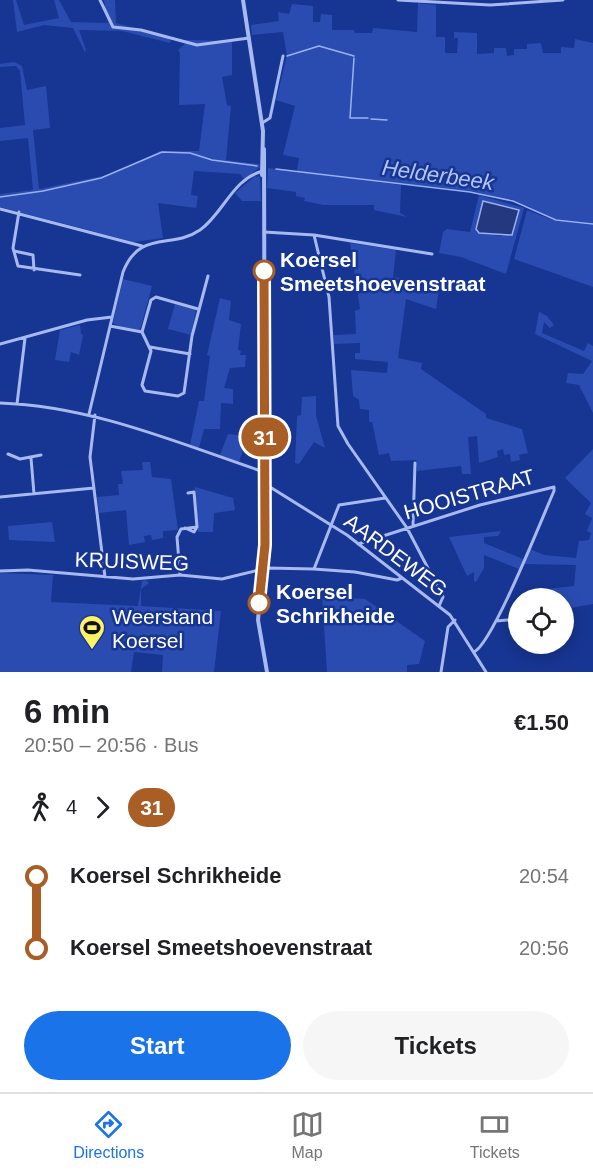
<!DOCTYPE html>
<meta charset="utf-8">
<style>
body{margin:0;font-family:Arial,sans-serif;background:#f6f6f6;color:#202124;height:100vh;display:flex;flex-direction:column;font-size:22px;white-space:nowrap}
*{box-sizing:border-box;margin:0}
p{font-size:20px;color:#757577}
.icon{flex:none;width:33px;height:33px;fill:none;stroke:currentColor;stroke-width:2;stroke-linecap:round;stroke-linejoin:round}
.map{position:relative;height:672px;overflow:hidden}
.sheet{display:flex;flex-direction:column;background:#fff;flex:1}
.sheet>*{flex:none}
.badge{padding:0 12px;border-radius:20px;font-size:21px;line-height:39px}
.buttons{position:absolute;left:508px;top:588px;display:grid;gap:12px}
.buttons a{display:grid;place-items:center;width:66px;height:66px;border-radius:50%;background:#fff;box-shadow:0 3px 15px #0003;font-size:30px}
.map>.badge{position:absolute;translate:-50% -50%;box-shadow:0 0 0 3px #fff}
.legs{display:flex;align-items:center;gap:9px;height:66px;padding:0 24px;font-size:20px}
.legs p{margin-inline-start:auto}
.overview{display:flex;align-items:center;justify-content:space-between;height:102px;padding:0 24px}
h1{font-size:33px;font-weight:700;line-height:45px}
.action{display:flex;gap:12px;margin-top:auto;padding:12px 24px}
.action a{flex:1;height:69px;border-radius:36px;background:#1a73e8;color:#fff;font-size:24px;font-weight:700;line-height:69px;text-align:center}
.action a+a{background:#f6f6f6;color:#202124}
ul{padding:0 24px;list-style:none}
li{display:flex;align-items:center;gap:21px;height:72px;font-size:22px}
li i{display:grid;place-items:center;width:9px;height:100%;margin:0 8px;background:currentColor}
li i::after{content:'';width:15px;height:15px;margin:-8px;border:4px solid;border-radius:50%;background:#fff}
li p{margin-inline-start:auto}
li:first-child i{background:linear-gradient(#0000 50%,currentColor 0)}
li:last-child i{background:linear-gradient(currentColor 50%,#0000 0)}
.tabs{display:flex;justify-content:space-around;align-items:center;height:84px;border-top:2px solid #e0e0e0;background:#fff;font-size:16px;color:#757577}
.tabs a{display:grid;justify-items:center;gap:3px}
.tabs .active{color:#1a73e8}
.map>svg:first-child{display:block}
.green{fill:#2a4cb1;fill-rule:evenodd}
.water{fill:#23387f;stroke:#99b1f3;stroke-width:1.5}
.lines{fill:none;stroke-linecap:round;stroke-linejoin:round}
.stream{stroke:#99b1f3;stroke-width:1.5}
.minor{stroke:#a6b9f0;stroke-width:3}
.tertiary{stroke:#a6b9f0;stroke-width:4}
.line-1-casing{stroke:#fff;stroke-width:14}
.line-1{stroke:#a85e24;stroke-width:9}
.stop-1-dot{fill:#fff;stroke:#a85e24;stroke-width:3}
.labels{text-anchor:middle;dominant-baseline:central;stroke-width:5;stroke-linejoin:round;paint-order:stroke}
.stop-label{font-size:21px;font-weight:bold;fill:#fff;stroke:#173592;text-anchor:start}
.street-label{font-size:21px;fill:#fff;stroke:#173592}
.poi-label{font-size:21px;fill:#fff;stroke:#173592;text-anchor:start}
.water-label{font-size:22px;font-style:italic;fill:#b2c4f7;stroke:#173592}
</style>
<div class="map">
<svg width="593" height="672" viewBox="0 0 593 672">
<rect width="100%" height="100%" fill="#173592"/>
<path class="green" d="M13,0H16L24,25L59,18L54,0H59L71,22L108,23L104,0H115L116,23L171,38L170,43L122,31L79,30L86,50L85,52L73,28L44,25L17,32Z
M418,3L436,5V37H445V53H457L458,38H454V32L477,33V54L494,53V48H506L507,56L514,55V49H527V44L541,43L543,53H561V47L574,48L575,39L593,43V223L556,219L514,200L470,191L297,171L299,158L283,155L295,106L276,100L287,56L283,32L252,35L251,25L279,21L278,12L289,14L292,4L313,6V22H320L321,14L332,15V30H354L355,33H372L373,28L417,32Z
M188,40L232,41V75L222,77L227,105L231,106L226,160L259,164L260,167L244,179L240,174L194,171L191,195L198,196L196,208L158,203L163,238L134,242L0,207V194L33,190L28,138L0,141V128L25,125L20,71L16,66L0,67V64L14,62L22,66L27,90L46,86L50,128L33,130L39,189L112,174L160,151H199L205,104L179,105L180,53L178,50L186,43L182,41Z
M268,168L401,185L400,213L407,217L374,210V205H323L304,201L305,198L296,196V192L267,188Z
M255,176L260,177L261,201H242L235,193Z
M479,195L524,208L506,274L461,257L439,253L443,232L447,229L470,232ZM483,201L519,210L502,236L479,233Z
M527,210L553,220L593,225V287L514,259Z
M350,243L396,250L393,277L440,282L436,309L406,299L398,358L422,363L421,369L486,414V418L522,429L528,453L519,455L520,460L511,462L510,454L504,455L503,449L497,451L498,457L479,463L477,436L468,437L471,474H462L461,466L417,471L416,460L391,461L389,453L379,455L372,422H369V410L360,409L359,400L353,396L351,370L387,373L388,362L355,359V353H360V343L334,344V335L356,334L355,311L360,309Z
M123,279L152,286L140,330L121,327L113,323Z
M220,298L231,301L229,320L241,324L238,350L241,351L240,355H246L245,367L230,368L224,388L233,389V404L221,403L220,429H204L199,448L190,445L199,401H204L210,356L207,355Z
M175,304L196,310L191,335L168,329Z
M539,312L547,316L554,325L550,328L544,322L542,333L584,351L588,343L593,346V413L579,385L566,383L568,373L583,374L592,361L535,334Z
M80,325L81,334L83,335L79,355L71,352L69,362L55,360L60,330Z
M316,396V416L325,448L314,442L299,464L295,463L297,416L301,415L302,397Z
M228,434L238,435L245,444L239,462L220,455Z
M593,449V604L564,609V598H546L545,589L574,586L576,565L524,564L530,549L544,555L576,558L579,541L589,540L591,533L587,531L592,518L585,514L591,503L565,478Z
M142,462H150L152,477L171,479L178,530L163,531V538L152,540L151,535L144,536L145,542L129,545L126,510L99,513L97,497L119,495L118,484H123L121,471L143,470Z
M195,487L233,498L235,510L214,513L213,532H198Z
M52,522L55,542L9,540L8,526Z
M501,531L498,536L484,537V543L523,559L519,569L484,555V568L476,582L474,581V572L467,576L449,537Z
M0,573L53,575L51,602L138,606L142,581L146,580L149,583L141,589V606L221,611L214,672H162L163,655L134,652L131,672H0Z
M322,596L365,599L425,641L419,664L407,665V672H327Z"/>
<path class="water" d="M483,201L519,210L512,235L479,233L476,229Z"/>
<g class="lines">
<path class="stream" d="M287,56L319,46L354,56
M354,58L350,118H368
M371,119L387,120
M276,169L470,192L513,201L556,220L593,224
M0,197L43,191L101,178L162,152L190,153L212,160L257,166"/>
<path class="minor" d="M100,0L113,27L141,30L197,45L249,38
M398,0L490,5L563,0
M262,123L270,118L283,56
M0,209L142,246
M19,212L13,248L18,266L80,275
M264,232L314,235L432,254
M314,235L329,297L338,426L348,444L407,528L443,597L439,606
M14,251L33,255L34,270
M198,309L156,297L151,300L142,332L151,351L142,385L145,391L178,396L184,393L192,336L208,276
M110,326L142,332
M0,344L87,320L112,317
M150,347L190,354
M0,403C92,406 178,443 264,472
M17,404L25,338
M89,414L123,272C140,229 171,250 200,230C223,214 233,178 263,171
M95,415L90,457L105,577
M8,454L20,459L41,455
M31,458L34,494
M265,486L270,487L347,535L450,615L486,672
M188,493L194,492L197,527
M0,497L94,488
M413,525L415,463
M185,528L194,532L197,527
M358,544L480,505L554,487V491C542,518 493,643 474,652
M314,569L339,505L385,498
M0,571L28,570L133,579L180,575L222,579L267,568L314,569L355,572L397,580L402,578
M180,575L177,537L181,529L197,527
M496,621L518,619
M441,672L448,627L455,620"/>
<path class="tertiary" d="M243,0L263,131L262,175
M264,149L265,545L258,620L267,672"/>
</g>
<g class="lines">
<defs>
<path id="line-1" d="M259,603L265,545L264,271"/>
</defs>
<use href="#line-1" class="line-1-casing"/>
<use href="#line-1" class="line-1"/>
</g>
<defs>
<symbol id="stadium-pin" viewBox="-11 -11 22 30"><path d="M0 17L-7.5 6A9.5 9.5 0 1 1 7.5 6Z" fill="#fff165" stroke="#173592"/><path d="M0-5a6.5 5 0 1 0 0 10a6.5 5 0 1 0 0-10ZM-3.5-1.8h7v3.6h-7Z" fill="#111"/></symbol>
</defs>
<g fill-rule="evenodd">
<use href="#stadium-pin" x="77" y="613" width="30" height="40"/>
</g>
<g class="stop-1-dot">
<circle cx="264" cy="271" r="10"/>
<circle cx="259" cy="603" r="10"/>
</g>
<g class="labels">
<g class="stop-label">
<text x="280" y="259">Koersel<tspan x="280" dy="24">Smeetshoevenstraat</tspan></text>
<text x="276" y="591">Koersel<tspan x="276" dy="24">Schrikheide</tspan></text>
</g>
<g class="street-label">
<text transform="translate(469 494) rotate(-16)">HOOISTRAAT</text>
<text transform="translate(396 555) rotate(37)">AARDEWEG</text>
<text transform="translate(132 561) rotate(2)">KRUISWEG</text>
</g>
<g class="poi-label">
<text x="112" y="616">Weerstand<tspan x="112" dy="24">Koersel</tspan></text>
</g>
<g class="water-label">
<text transform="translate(438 175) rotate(8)">Helderbeek</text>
</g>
</g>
</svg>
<div class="buttons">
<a><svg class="icon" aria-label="locate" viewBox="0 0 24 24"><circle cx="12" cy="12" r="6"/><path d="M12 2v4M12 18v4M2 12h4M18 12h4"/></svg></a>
</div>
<b class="badge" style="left:265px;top:437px;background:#a85e24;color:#fff">31</b>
</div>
<section class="sheet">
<div class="overview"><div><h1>6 min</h1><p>20:50 – 20:56 · Bus</p></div><b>€1.50</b></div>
<div class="legs"><svg class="icon" aria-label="walk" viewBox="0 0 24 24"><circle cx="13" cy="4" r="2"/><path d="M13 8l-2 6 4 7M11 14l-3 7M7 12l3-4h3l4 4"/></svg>4<svg class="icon" aria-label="forward" viewBox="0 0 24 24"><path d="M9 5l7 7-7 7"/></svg><b class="badge" style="background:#a85e24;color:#fff">31</b></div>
<ul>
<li><i style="color:#a85e24"></i><b>Koersel Schrikheide</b><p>20:54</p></li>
<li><i style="color:#a85e24"></i><b>Koersel Smeetshoevenstraat</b><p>20:56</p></li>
</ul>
<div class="action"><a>Start</a><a>Tickets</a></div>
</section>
<nav class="tabs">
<a class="active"><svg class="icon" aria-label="directions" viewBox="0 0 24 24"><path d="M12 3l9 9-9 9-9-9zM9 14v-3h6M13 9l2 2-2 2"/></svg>Directions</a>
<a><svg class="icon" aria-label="map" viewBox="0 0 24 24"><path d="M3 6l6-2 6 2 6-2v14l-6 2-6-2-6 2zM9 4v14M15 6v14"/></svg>Map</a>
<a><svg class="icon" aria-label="tickets" viewBox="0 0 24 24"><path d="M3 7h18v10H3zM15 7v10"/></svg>Tickets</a>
</nav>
